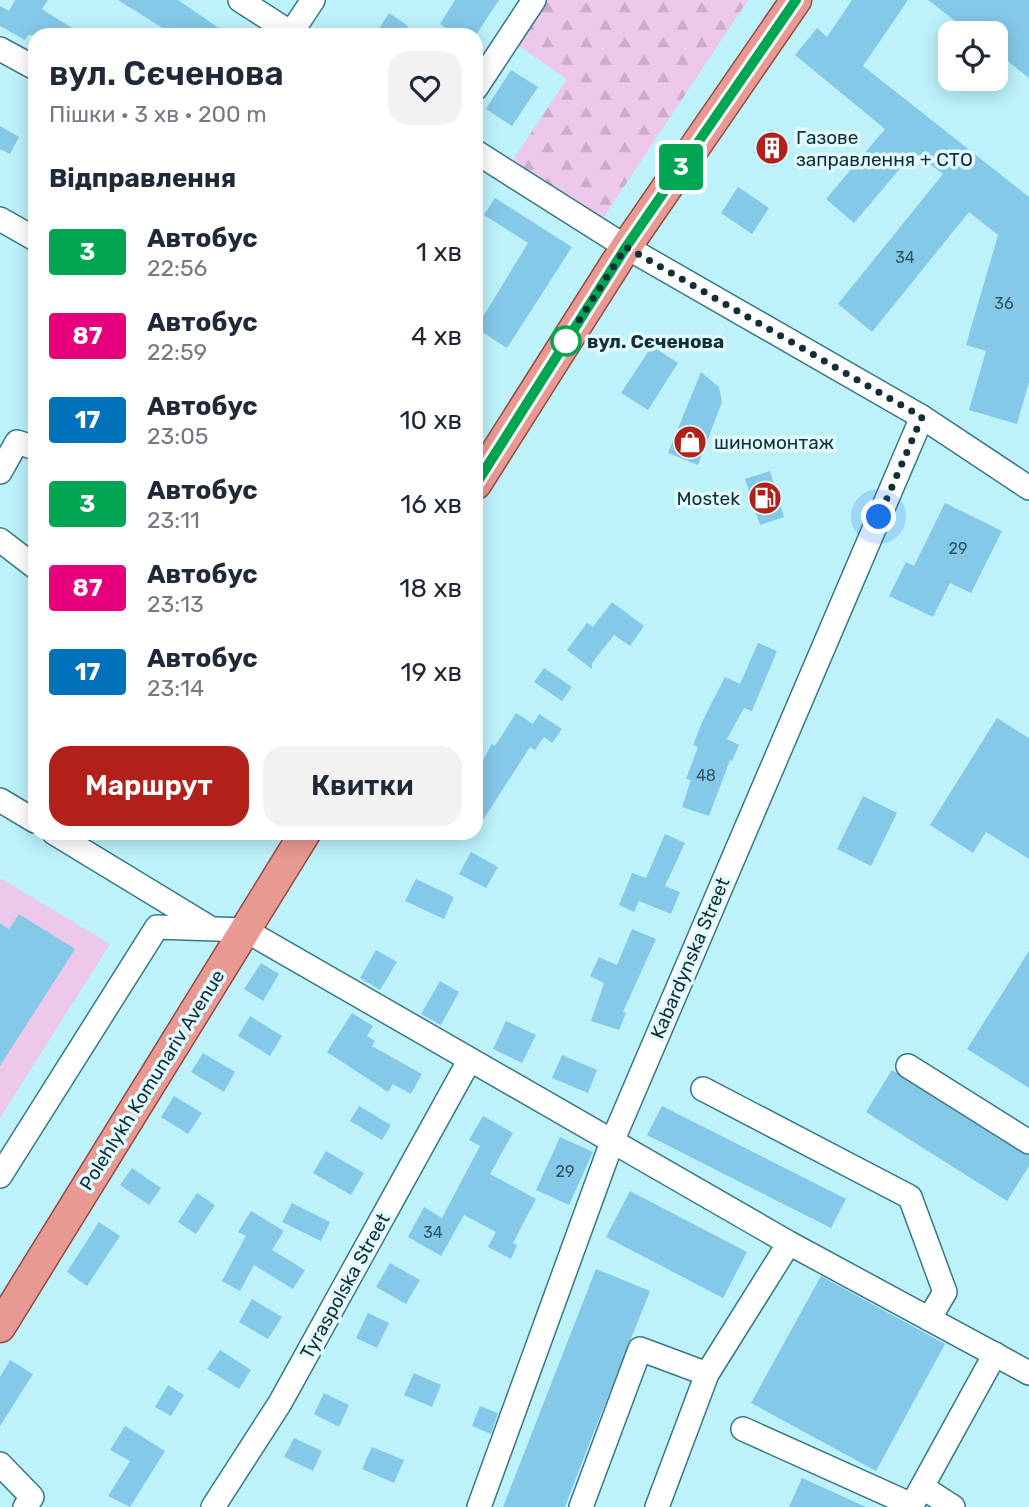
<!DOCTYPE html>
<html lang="uk">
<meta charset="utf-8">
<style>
body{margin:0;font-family:Rubik,sans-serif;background:#f2f2f3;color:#1f2937;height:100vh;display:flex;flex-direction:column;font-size:26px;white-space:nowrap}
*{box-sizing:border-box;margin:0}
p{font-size:23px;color:#747a83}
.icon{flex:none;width:38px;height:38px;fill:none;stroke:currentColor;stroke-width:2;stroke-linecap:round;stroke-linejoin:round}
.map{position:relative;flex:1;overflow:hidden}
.sheet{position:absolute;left:28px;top:28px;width:455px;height:812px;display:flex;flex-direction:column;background:#fff;border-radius:21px;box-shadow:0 4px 18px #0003}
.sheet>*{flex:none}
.badge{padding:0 14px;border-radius:5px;font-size:24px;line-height:46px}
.fabs{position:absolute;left:938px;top:21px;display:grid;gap:14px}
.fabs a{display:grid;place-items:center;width:70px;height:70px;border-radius:14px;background:#fff;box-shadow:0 4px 18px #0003;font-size:35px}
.you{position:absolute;width:35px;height:35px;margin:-18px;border:5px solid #fff;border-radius:50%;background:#1a73e8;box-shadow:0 0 0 10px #1a73e833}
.map>.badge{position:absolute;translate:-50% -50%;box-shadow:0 0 0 4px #fff}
h2{padding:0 21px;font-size:26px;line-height:63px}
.round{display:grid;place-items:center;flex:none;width:74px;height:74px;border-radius:21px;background:#f2f2f3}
.headline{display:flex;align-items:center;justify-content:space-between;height:119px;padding:0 21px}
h1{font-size:33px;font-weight:600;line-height:52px}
.action{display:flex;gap:14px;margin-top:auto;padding:14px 21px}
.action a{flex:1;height:80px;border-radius:21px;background:#b1211a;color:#fff;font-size:28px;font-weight:600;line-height:80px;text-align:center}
.action a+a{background:#f2f2f3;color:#1f2937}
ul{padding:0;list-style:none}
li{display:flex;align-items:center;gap:21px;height:84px;padding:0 21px}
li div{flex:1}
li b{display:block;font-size:26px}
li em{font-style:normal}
li .badge{min-width:77px;font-weight:700;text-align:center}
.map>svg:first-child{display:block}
.forest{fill:url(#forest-firs)}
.park{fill:#eec8eb}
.building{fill:#85c9e8}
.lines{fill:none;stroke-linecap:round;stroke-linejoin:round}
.minor-casing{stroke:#367984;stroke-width:26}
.major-casing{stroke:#944942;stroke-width:33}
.minor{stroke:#fff;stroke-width:23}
.major{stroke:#e89a92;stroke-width:30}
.line-casing{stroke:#fff;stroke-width:16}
.line{stroke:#00a651;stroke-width:10}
.walk{stroke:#132f34;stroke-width:7;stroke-dasharray:0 12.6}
.stop-dot{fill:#fff;stroke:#00a651;stroke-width:3.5}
.labels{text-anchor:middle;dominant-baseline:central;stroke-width:7;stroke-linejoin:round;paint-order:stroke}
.number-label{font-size:16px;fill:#305661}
.poi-label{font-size:19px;fill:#132f34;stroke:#e0faff;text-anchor:start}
.stop-label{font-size:19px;font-weight:bold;fill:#132f34;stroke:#e0faff;text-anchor:start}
.street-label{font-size:19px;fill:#132f34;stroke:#e0faff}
</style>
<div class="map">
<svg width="1029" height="1507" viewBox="0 0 1029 1507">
<defs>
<pattern id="forest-firs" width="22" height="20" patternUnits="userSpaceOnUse" patternTransform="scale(1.75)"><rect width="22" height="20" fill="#eec8eb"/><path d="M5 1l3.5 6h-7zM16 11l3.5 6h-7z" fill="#cbacca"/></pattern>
</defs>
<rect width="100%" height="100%" fill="#bdf2fb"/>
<path class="forest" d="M545,0H748L601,221L513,160L567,79L516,44Z"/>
<path class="park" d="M0,878L110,944L0,1118Z"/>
<path class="building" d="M15,0H48L42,9L83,35H28L25,40L0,26V6L9,11Z
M118,0H178L229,35H174Z
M455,0H499L476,35H456L440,24Z
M852,0H908L863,66L1029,197V382L1017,424L969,410L986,351L966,345L998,235L969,212L872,332L838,304L943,174L914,152L854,223L826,199L885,129L795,55L817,28L827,37Z
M928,0H1029V78L996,52V33H971Z
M389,13L408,26L403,35H375Z
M511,70L538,87L512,126L486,109Z
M0,126L19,137L10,154L0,149Z
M771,129L790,143L774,167L754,153Z
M738,187L769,208L752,234L721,213Z
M495,198L572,247L507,348L476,328L528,243L484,215Z
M652,346L678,363L648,410L621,393Z
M701,372L719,387L722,402L698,465L668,453Z
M770,471L784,517L760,525L745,479Z
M945,503L1002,531L971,593L950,583L933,617L889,596L906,562L914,566Z
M612,602L644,626L630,646L614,635L592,663V669L567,650L587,623L593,627Z
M758,643L777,651L752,711L744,708L727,739L739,745L732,761L730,760L709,816L682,807L691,780L686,779L698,747L693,745L703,720L725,677L740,684Z
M544,668L572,687L562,701L534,682Z
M516,713L533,724L539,714L562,729L552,743L544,737L535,750L530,747L476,831V773L492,744L495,746Z
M997,718L1029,738V859L986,832L973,853L930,825Z
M863,796L897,813L871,866L837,849Z
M665,834L685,843L665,886L680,892L671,914L639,901L634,912L619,905L632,873L646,878Z
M471,852L498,867L486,888L459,874Z
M416,879L454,897L444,919L405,901Z
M19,914L75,949L0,1066V923L9,929Z
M632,929L656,939L623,1012L626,1013L619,1030L591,1021L604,983L590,976L599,957L617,965Z
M376,950L397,962L380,990L360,978Z
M1029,951V1088L967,1049Z
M261,963L279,974L263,1001L244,989Z
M440,981L459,992L441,1025L421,1014Z
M352,1013L373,1026L367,1036L375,1041L372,1046L422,1074L411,1094L393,1084L388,1092L327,1052Z
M250,1016L282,1036L270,1056L238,1036Z
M506,1021L536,1035L522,1063L493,1049Z
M203,1053L235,1072L224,1092L191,1072Z
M562,1055L597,1070L588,1093L552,1078Z
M892,1070L1029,1156V1166L1007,1201L866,1112Z
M174,1096L202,1113L188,1134L161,1117Z
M359,1106L391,1125L382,1140L350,1121Z
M662,1106L846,1199L831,1228L647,1135Z
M483,1116L513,1133L490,1174L536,1199L513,1243L517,1245L511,1259L488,1247L496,1232L464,1215L441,1256L408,1237L424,1207L442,1218L480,1146L469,1140Z
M560,1137L593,1152L569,1205L536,1190Z
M326,1151L364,1173L351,1195L313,1173Z
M132,1168L161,1188L149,1205L120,1185Z
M630,1191L747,1252L723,1298L606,1237Z
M197,1193L215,1205L196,1234L178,1222Z
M292,1203L330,1222L321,1241L282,1222Z
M251,1211L284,1231L272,1250L305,1270L293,1289L254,1265L240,1291L222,1281L246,1236L238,1232Z
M99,1222L120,1236L87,1286L67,1272Z
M390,1263L420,1280L406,1304L376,1287Z
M596,1269L650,1291L588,1447L565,1507H503Z
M821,1276L945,1344L876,1471L751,1403Z
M252,1299L282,1317L268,1339L239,1322Z
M368,1313L389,1323L377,1348L356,1338Z
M220,1350L251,1370L239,1389L207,1369Z
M10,1360L33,1374L0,1426V1377Z
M414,1373L441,1385L432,1407L404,1395Z
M168,1385L184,1395L171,1416L155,1407Z
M324,1393L349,1405L339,1427L314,1414Z
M480,1406L498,1413L491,1434L472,1426Z
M125,1426L165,1451L130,1507L108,1496L130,1461L110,1450Z
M294,1438L322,1451L313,1471L284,1457Z
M372,1447L404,1460L394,1483L362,1469Z
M802,1478L866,1507H789Z"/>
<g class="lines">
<defs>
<path id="minor" d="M240,0L294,35
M291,33L313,0
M0,49L35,68
M476,88L534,0
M476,152L626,247L922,417L1029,488
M0,219L35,239
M0,472L17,442L35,448
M0,540L35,567
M0,800L35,821
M54,833L207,926
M908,1066L1029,1142
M703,1089L910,1197L945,1292L929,1319
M0,1176L157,927L245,930L789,1243L1029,1373
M743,1429L912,1505L995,1354
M0,1464L32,1497L25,1507
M922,1487L953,1507
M213,1507L280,1403L469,1061
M479,1507L612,1142L922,417
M581,1507L640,1349L707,1374
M657,1507L707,1374L789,1243"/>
<path id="major" d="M476,484L626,247L796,0
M0,1327L305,833"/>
</defs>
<use href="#minor" class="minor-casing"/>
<use href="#major" class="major-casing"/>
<use href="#minor" class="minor"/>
<use href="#major" class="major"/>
</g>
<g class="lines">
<defs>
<path id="line" d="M476,484L626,247L796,0"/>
</defs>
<use href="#line" class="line-casing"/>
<use href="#line" class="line"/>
<path class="walk" d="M566,341L626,247L922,417L879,517"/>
</g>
<defs>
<symbol id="building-disc" viewBox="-11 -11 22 22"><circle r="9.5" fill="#b1211a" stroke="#e0faff"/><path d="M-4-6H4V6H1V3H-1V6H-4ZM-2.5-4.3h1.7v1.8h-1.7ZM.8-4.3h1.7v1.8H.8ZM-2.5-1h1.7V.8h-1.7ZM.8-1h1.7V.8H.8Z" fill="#fff"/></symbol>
<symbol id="shop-disc" viewBox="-11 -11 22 22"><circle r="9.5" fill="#b1211a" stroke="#e0faff"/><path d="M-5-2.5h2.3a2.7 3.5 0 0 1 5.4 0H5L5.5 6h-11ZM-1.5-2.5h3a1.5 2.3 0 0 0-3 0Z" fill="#fff"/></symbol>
<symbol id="fuel-disc" viewBox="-11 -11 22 22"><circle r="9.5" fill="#b1211a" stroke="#e0faff"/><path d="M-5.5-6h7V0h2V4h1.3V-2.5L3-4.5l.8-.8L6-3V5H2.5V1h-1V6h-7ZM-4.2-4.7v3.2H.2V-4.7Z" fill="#fff"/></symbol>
</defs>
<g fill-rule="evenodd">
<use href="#building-disc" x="753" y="129" width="38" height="38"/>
<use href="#shop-disc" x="671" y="423" width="38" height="38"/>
<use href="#fuel-disc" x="746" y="479" width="38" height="38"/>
</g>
<circle class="stop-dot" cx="566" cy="341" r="14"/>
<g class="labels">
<g class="number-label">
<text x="905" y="257">34</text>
<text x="1004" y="303">36</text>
<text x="958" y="548">29</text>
<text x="706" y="775">48</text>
<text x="565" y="1171">29</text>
<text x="433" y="1232">34</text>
</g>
<g class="poi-label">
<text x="796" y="137">Газове<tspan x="796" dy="22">заправлення + СТО</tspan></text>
<text x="714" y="442">шиномонтаж</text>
<text x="740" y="498" text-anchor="end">Mostek</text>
</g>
<g class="stop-label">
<text x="587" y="341">вул. Сєченова</text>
</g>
<g class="street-label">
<text transform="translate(690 958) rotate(-67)">Kabardynska Street</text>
<text transform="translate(152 1080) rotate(-58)">Polehlykh Komunariv Avenue</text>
<text transform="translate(345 1286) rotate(-61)">Tyraspolska Street</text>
</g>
</g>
</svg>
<div class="fabs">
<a><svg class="icon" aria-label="locate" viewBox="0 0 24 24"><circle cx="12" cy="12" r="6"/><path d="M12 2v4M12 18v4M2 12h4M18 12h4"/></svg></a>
</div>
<div class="you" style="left:879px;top:517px"></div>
<b class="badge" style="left:681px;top:167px;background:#00a651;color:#fff">3</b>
<section class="sheet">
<div class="headline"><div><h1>вул. Сєченова</h1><p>Пішки · 3 хв · 200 m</p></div><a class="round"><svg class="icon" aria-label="heart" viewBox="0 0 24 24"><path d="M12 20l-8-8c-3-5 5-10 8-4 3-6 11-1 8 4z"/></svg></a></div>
<h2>Відправлення</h2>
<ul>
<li><span class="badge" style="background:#00a651;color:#fff">3</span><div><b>Автобус</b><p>22:56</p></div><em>1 хв</em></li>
<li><span class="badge" style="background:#e6007e;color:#fff">87</span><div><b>Автобус</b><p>22:59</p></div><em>4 хв</em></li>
<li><span class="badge" style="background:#0072bc;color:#fff">17</span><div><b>Автобус</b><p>23:05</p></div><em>10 хв</em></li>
<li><span class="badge" style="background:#00a651;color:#fff">3</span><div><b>Автобус</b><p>23:11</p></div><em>16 хв</em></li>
<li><span class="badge" style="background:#e6007e;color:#fff">87</span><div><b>Автобус</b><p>23:13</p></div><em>18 хв</em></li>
<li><span class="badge" style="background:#0072bc;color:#fff">17</span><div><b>Автобус</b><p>23:14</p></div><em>19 хв</em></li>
</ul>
<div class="action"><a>Маршрут</a><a>Квитки</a></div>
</section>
</div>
